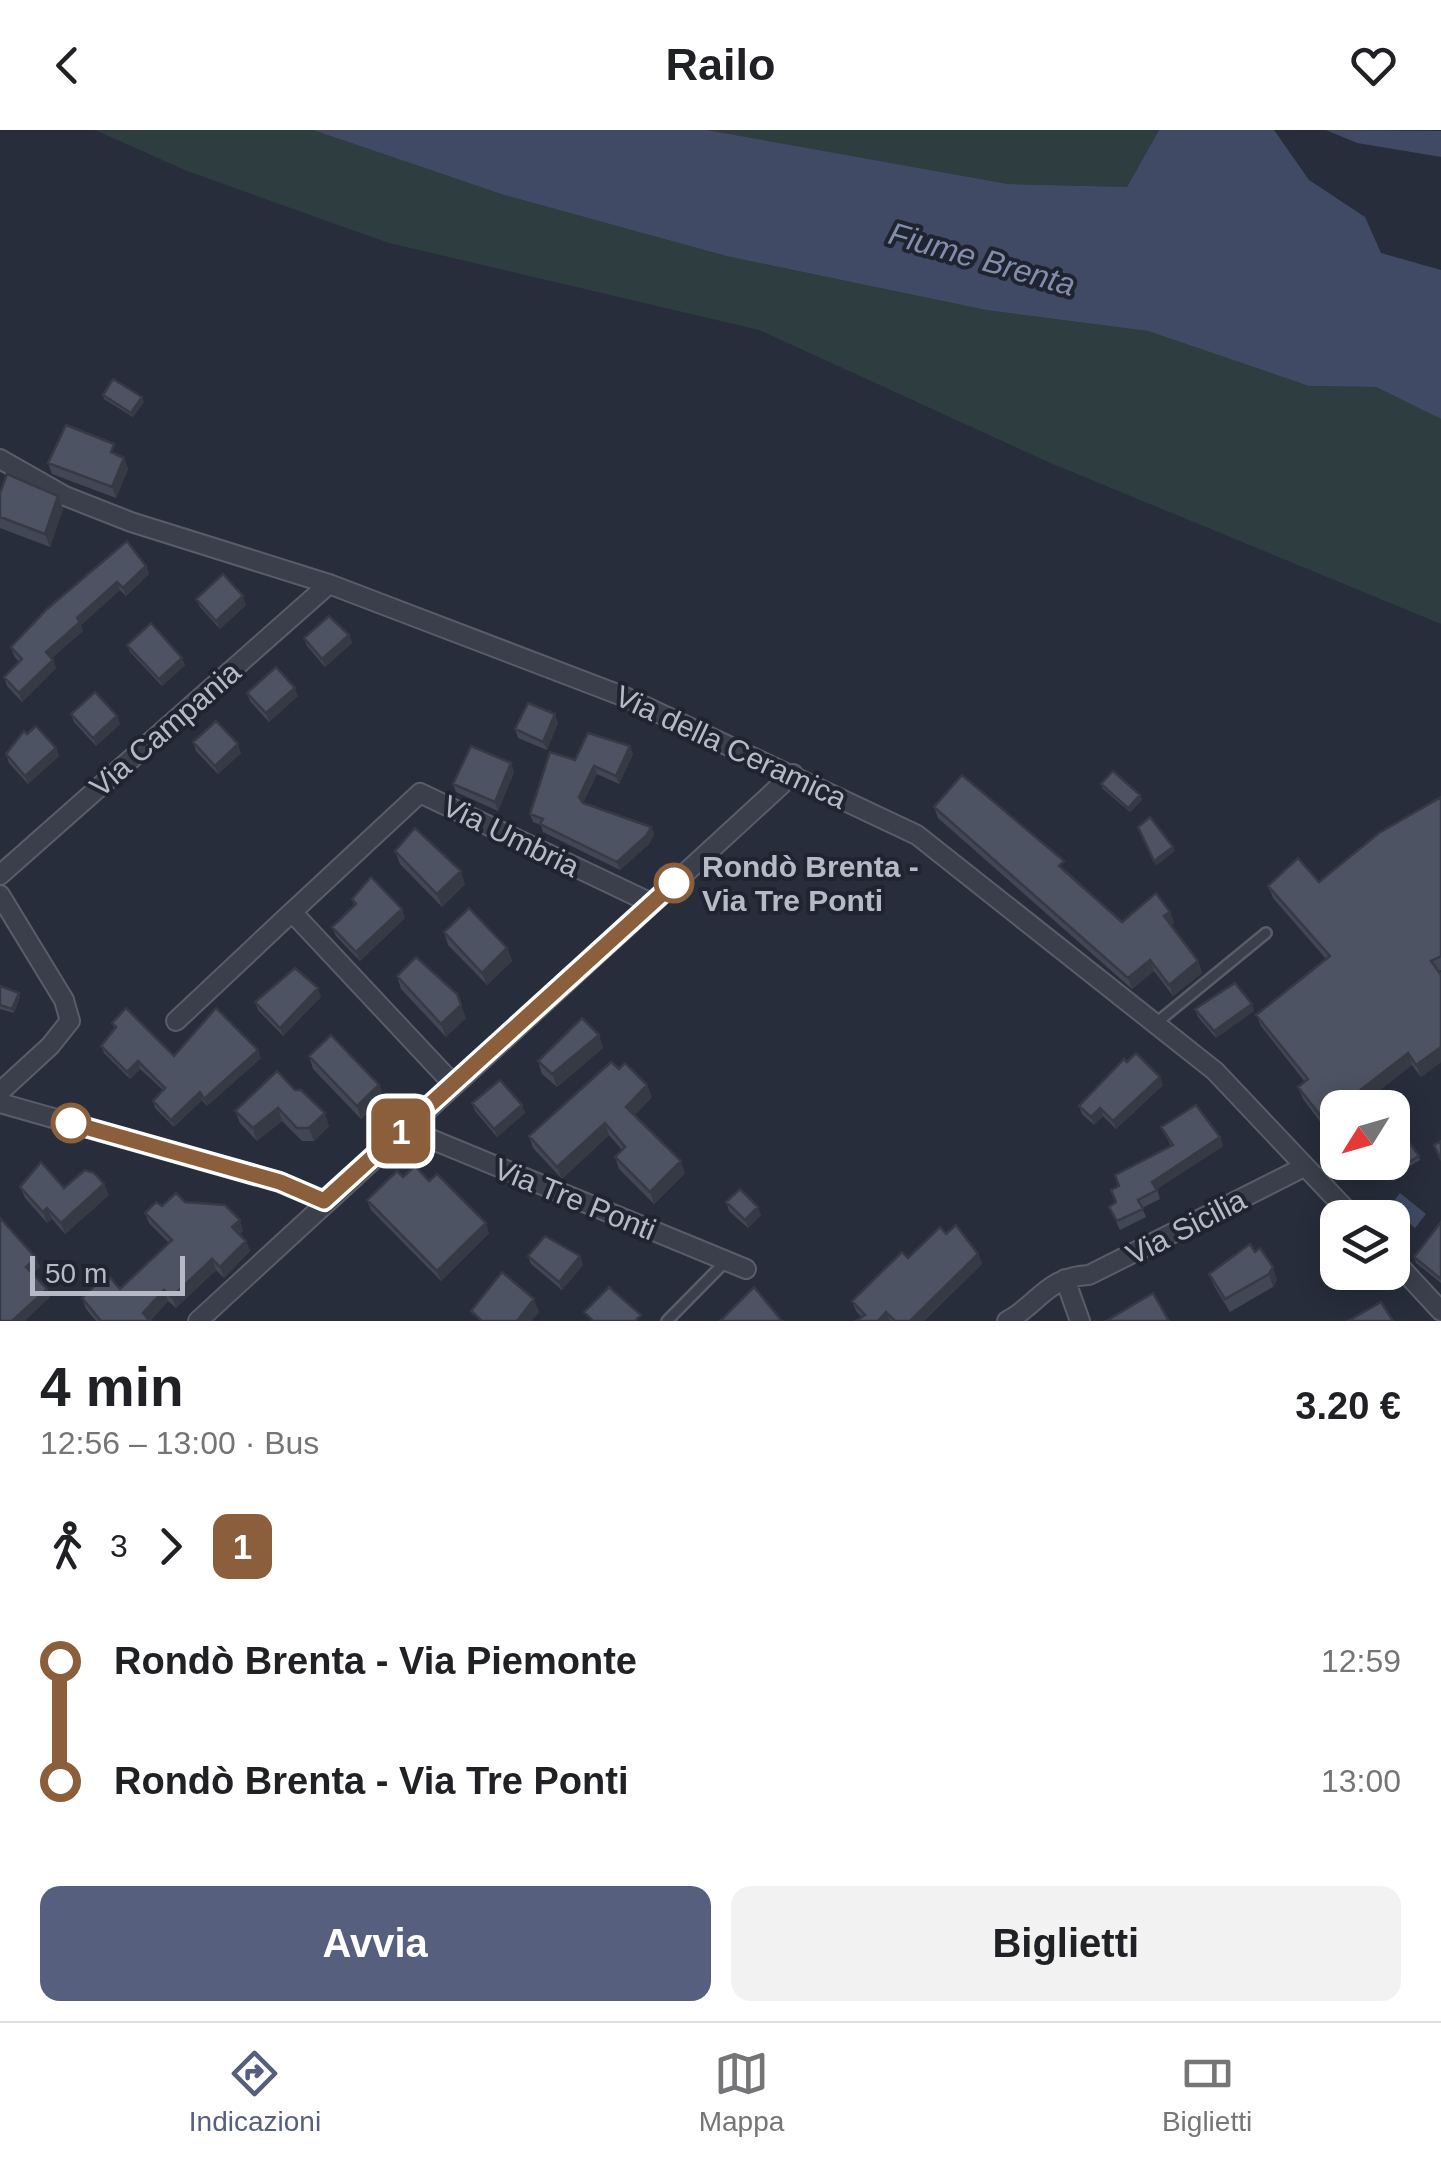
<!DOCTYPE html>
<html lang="it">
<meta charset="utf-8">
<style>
body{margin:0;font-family:Helvetica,sans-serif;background:#f2f2f2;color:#202124;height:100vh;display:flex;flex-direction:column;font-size:38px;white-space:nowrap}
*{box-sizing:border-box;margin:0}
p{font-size:32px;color:#757577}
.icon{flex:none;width:55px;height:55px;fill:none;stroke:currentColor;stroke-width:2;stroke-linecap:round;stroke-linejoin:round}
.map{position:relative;height:1191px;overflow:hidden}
.details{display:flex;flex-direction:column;background:#fff;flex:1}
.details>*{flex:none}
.badge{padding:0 20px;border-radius:15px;font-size:35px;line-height:65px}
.needle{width:65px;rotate:233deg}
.fabs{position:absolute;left:1320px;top:960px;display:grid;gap:20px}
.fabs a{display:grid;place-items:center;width:90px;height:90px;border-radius:20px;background:#fff;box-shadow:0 5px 25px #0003;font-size:50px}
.scale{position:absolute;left:30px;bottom:25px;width:155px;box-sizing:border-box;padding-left:10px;border:5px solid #b6bac6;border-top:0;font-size:28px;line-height:35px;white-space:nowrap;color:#b6bac6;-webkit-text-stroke:8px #1f2430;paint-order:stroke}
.map>.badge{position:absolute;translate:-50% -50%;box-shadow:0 0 0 5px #fff}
.legs{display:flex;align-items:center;gap:15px;height:110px;padding:0 40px;font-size:32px}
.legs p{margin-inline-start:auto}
.headline{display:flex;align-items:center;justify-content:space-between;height:170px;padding:0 40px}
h1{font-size:55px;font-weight:700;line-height:75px}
.button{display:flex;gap:20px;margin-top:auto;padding:20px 40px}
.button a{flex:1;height:115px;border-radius:20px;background:#56607e;color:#fff;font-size:40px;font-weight:700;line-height:115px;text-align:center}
.button a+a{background:#f2f2f2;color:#202124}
ul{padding:0 40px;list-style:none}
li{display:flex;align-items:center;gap:35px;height:120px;font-size:38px}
li i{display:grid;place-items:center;width:15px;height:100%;margin:0 12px;background:currentColor}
li i::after{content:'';width:25px;height:25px;margin:-12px;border:8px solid;border-radius:50%;background:#fff}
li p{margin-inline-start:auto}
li:first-child i{background:linear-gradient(#0000 50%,currentColor 0)}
li:last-child i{background:linear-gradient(currentColor 50%,#0000 0)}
header{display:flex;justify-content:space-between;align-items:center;height:130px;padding:0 40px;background:#fff;font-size:45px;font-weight:700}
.tab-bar{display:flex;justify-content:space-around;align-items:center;height:140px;border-top:2px solid #e0e0e0;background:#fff;font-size:28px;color:#757577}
.tab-bar a{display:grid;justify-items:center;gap:5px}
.tab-bar .selected{color:#56607e}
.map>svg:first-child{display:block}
.green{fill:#2d3d40}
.water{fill:#404a64}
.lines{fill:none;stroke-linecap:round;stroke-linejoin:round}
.lane-casing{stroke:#585d69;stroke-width:14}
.street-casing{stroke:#585d69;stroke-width:22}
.lane{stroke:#3a3f4b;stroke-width:9}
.street{stroke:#3a3f4b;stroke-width:18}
.wall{fill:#424755}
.shaded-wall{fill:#363a45}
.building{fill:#4d5363;stroke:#363a45;stroke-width:2.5}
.line-1-casing{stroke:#fff;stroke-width:22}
.line-1{stroke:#8b5e3c;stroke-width:15}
.stop-1-dot{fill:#fff;stroke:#8b5e3c;stroke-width:5}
.labels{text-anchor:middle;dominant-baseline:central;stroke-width:8;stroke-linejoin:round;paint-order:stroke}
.street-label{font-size:30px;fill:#b6bac6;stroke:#1f2430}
.stop-label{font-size:30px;font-weight:bold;fill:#b6bac6;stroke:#1f2430;text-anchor:start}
.water-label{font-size:32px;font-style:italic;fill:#828eaa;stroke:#1f2430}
</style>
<header><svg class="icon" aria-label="back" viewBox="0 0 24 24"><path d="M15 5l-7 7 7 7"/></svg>Railo<svg class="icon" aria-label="heart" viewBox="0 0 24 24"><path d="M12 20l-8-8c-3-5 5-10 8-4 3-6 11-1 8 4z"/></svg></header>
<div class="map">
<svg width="1441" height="1191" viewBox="0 0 1441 1191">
<rect width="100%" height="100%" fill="#272d3b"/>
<path class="green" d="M95,0H313L501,64L726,126L986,180L1148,201L1309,256L1376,257L1441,289V494L1048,332L759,200L389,113L187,41Z
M700,0H1159L1127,57L1008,54Z"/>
<path class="water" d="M313,0H706L1008,54L1127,57L1159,0H1274L1309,50L1365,87L1381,123L1441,140V289L1376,257L1309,256L1148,201L986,180L726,126L501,64Z
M1326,0L1441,1V27L1357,13Z
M1400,1063L1426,1084L1415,1098L1389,1077Z"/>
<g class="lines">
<defs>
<path id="lane" d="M1155,894L1266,803
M667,1191L726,1131"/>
<path id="street" d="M0,329L65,366L131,392L329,454L625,567L917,705L1215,941L1354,1088
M0,745L329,454
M0,765L64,870L70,891L50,916L0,962
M292,782L420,663L651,773
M176,891L292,782L453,954
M0,973L279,1052L325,1071
M404,998L746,1139
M1392,1128L1441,1181
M1065,1149L1080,1191
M198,1191L793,644
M1007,1191C1039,1174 1046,1147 1089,1145L1304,1037"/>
</defs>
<use href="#lane" class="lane-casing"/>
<use href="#street" class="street-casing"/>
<use href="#lane" class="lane"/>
<use href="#street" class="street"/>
</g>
<path class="wall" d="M103,265L144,272L133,287L104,269Z
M124,328L128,339L116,368L52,344L48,333Z
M0,363L58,366L63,379L50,417L0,398Z
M146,436L149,444L126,466L120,460L81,495L83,501L51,528L56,538L22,572L7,556L4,547L19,532L14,526L11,517Z
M196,469L246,475L220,499L200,477Z
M349,505L352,513L325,537L307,516L304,508Z
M127,515L185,535L162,556L130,522Z
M247,563L298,566L269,592L250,571Z
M71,584L117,586L120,594L96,616L74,592Z
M558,593L547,620L518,608L515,599Z
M27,604L56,618L59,626L28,654L9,633L6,624Z
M193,612L241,623L218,644L196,621Z
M633,624L619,654L597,644L583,673L651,697L654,704L649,714L620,740L543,702L541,695L533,692L530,684L575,630Z
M511,633L514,642L498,681L456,662L453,654Z
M1101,654L1140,665L1142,670L1130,682L1103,659Z
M1441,667V840L1438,841L1441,845V932L1421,947L1412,935L1357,978H1338L1327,1001L1303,969L1298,957L1305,952L1261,896L1256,885L1326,829L1273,768L1268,756L1319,752Z
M934,677L1068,742L1122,792L1170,782L1174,793L1171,795L1198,831L1202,843L1173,866L1154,841L1132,859L938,688Z
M395,721L465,754L442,777L400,734Z
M352,769L405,788L360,831L336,806L332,797L354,776Z
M444,802L507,818L512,831L487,855L448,815Z
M397,846L466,888L446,907L401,859Z
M0,856L20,867L14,883L0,879Z
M321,867L283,906L258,880L255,872Z
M1252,874L1254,881L1216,908L1198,887L1195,879Z
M112,893L174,926L261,928L207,976L202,970L174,997L155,978L153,971L163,960L140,939L130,949L104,923L101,916L115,899Z
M599,905L603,918L557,957L542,944L538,931Z
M309,926L379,955L384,968L361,989L313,939Z
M1127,932L1163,955L1116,999L1103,986L1094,995L1082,984L1079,976Z
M295,960L329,996L314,1011H302L282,991L257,1011L240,993L235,981Z
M652,967L635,985L685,1043L654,1074L619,1039L615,1027L622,1020L609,1005L562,1049L533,1018L529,1006Z
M472,973L522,975L525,983L497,1007L475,981Z
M1161,997L1220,1007L1223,1016L1157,1059L1160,1069L1142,1078L1146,1087L1120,1100L1109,1077L1116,1073L1111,1060L1119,1056L1171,1016Z
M1419,1026L1420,1030L1389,1049L1379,1032Z
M403,1047L429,1051L489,1103L441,1151L371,1080L367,1070Z
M20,1057L64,1058L109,1065L65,1104L52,1089L47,1093L25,1068Z
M185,1072L240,1090L243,1101L240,1104L246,1111L250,1121L224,1148L216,1140L176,1178L168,1171L150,1191H96L86,1179L82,1168L120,1159L169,1113L149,1093L145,1083L162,1076Z
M726,1072L761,1085L748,1098L729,1081Z
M1441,1092V1153L1416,1133L1414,1127Z
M946,1104L978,1124L982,1134L924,1191H856L862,1187L856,1181L852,1171L908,1128Z
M1250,1114L1277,1150L1273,1157L1230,1182L1214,1156L1209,1144Z
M528,1126H580L583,1135L562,1160L531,1134Z"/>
<path class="shaded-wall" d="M142,267L144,272L133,287L131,283Z
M124,328L128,339L116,368L112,357Z
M58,366L63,379L50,417L45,404Z
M146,436L149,444L126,466L123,458Z
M117,452L120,460L81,495L83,501L49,531L46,522L77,488Z
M243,466L246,475L220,499L216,491Z
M349,505L352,513L325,537L322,529Z
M182,528L185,535L162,556L159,549Z
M53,530L56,538L22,572L19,563Z
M295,558L298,566L269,592L266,583Z
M555,584L558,593L547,620L543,612Z
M117,586L120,594L96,616L93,608Z
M238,614L241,623L218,644L215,636Z
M630,616L633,624L619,654L616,646Z
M56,618L59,626L28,654L25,646Z
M511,633L514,642L498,681L495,672Z
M594,636L597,644L582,675L579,667Z
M1140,665L1142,670L1130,682L1128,678Z
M651,697L654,704L649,714L620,740L617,732Z
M1173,717L1175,721L1156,736L1154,731Z
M461,741L465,754L442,777L437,764Z
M402,779L405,788L360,831L356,822Z
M1170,782L1174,793L1168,797L1164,786Z
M507,818L512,831L487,855L482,843Z
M1150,830L1154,841L1132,859L1128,848Z
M1198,831L1202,843L1173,866L1169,855Z
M318,858L321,867L283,906L280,898Z
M19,863L20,867L14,883L12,879Z
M1252,874L1254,881L1216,908L1214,901Z
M461,875L466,888L446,907L441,894Z
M599,905L603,918L557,957L552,944Z
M1441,917V932L1421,947L1416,935Z
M258,920L261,928L207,976L204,969Z
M1408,923L1412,935L1357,978H1338Z
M138,931L140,939L130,949L127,942Z
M1160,947L1163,955L1116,999L1113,991Z
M379,955L384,968L361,989L357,976Z
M647,955L652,967L631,989L626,977Z
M200,962L202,970L174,997L171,990Z
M522,975L525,983L497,1007L494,999Z
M278,978L282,991L257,1011L253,998Z
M1100,978L1103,986L1094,995L1091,987Z
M1338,978V993L1327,1001L1323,989Z
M325,983L329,996L314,1011L309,998Z
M605,993L609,1005L562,1049L557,1037Z
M1220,1007L1223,1016L1155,1060L1152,1052Z
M681,1031L685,1043L654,1074L650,1062Z
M104,1054L109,1065L65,1104L61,1093Z
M758,1077L761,1085L748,1098L745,1090Z
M47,1078L52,1089L47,1093L43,1082Z
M240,1090L243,1101L236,1108L232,1097Z
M486,1093L489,1103L441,1151L437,1141Z
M246,1111L250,1121L224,1148L220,1137Z
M978,1124L982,1134L924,1191H910Z
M580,1126L583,1135L562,1160L559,1152Z
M36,1128L40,1137L29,1146L26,1137Z
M212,1129L216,1140L176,1178L172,1167Z
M1273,1137L1277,1150L1273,1157L1269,1144Z
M47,1159L50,1167L25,1191H12Z
M164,1160L168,1171L149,1191L143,1183Z
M534,1169L539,1182L532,1191H517Z
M886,1182L890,1191H878Z"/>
<path class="building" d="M113,249L142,267L131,283L103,265Z
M66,295L114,314L111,322L124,328L112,357L48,333Z
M7,344L58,366L45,404L0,387V363Z
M127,411L146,436L123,458L117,452L77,488L80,492L46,522L53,530L19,563L4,547L22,529L11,517L47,479Z
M223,444L243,466L216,491L196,469Z
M329,486L349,505L322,529L304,508Z
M151,493L182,528L159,549L127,515Z
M276,537L295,558L266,583L247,563Z
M95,562L117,586L93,608L71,584Z
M528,573L555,584L543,612L515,599Z
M216,591L238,614L215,636L193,612Z
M36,596L56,618L25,646L6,624L24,601L27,604Z
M588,603L630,616L616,646L594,636L579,667L583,673L651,697L646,706L617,732L540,694L543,689L530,684L550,622L575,630Z
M471,616L511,633L495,672L453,654Z
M1113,641L1140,665L1128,678L1101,654Z
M962,645L1064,731L1059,736L1122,792L1156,763L1170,782L1164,786L1198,831L1169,855L1150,830L1128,848L934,677Z
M1441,667V826L1431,831L1441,845V917L1416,935L1408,923L1323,989L1298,957L1308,949L1256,885L1330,826L1268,756L1298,728L1319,752L1379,703Z
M1150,687L1173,717L1154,731L1138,697Z
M415,698L461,741L437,764L395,721Z
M371,747L402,779L356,822L332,797L356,774L352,769Z
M469,778L507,818L482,843L444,802Z
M416,827L457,864L461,875L441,894L397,846Z
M295,838L318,858L280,898L255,872Z
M1235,853L1252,874L1214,901L1195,879Z
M0,856L19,863L12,879L0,875Z
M126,878L174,926L216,878L258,920L204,969L200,962L171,990L153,971L165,958L138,931L127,942L101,916L116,897L112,893Z
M582,888L599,905L552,944L538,931Z
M331,905L379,955L357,976L309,926Z
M1136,923L1160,947L1113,991L1100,978L1091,987L1079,976L1124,929L1127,932Z
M611,932L619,939L625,933L647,955L626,977L681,1031L650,1062L615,1027L625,1017L605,993L557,1037L529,1006Z
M277,941L295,960H301L325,983L309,998H297L278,978L253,998L235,981Z
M500,950L522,975L494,999L472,973Z
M1196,975L1220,1007L1152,1052L1157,1060L1138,1070L1143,1079L1117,1091L1109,1077L1116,1072L1111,1060L1119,1056L1115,1045L1173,1015L1161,997Z
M1408,1011L1419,1026L1387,1045L1380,1032H1392V1021Z
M1441,1011V1030L1434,1015Z
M41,1032L64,1058L85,1040L94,1043L104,1054L61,1093L47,1078L43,1082L20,1057Z
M415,1036L429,1051L437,1044L486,1093L437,1141L367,1070L397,1041L403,1047Z
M740,1059L758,1077L745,1090L726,1072Z
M176,1063L185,1072L225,1075L240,1090L232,1097L246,1111L220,1137L212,1129L172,1167L164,1160L143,1183L150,1191H101L82,1168L107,1144L120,1159L172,1110L145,1083L156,1072L162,1076Z
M0,1088L36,1128L26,1137L47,1159L12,1191H0Z
M1441,1092V1149L1414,1127Z
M956,1095L978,1124L910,1191H895L886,1182L878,1191H856L865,1185L852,1171L902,1122L908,1128L940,1097L946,1104Z
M545,1106L580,1126L559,1152L528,1126Z
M1250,1114L1255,1122L1260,1118L1273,1137L1269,1144L1225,1169L1209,1144Z
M502,1142L534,1169L517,1191H482L471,1181Z
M609,1157L641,1185L635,1191H593L584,1182Z
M754,1157L782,1191H720Z
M1153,1163L1169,1191H1106Z
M1381,1172L1393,1191H1348Z"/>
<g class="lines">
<defs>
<path id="line-1" d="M71,993L280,1052L324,1071L674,753"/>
</defs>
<use href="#line-1" class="line-1-casing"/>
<use href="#line-1" class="line-1"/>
</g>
<g class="stop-1-dot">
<circle cx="674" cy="753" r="18"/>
<circle cx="71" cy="993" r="18"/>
</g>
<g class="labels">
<g class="street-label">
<text transform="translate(165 599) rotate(-41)">Via Campania</text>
<text transform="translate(731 617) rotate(25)">Via della Ceramica</text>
<text transform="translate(511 706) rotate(26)">Via Umbria</text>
<text transform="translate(575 1069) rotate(22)">Via Tre Ponti</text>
<text transform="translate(1186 1097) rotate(-27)">Via Sicilia</text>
</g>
<g class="stop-label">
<text x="702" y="736">Rondò Brenta -<tspan x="702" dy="34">Via Tre Ponti</tspan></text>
</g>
<g class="water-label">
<text transform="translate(982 129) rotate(16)">Fiume Brenta</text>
</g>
</g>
</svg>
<div class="fabs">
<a><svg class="needle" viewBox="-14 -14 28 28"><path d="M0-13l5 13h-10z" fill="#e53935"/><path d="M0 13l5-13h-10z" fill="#757577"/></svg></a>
<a><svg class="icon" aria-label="layers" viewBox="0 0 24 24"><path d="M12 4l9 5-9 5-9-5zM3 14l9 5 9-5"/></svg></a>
</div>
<div class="scale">50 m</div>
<b class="badge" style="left:401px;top:1001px;background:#8b5e3c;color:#fff">1</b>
</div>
<section class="details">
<div class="headline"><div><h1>4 min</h1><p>12:56 – 13:00 · Bus</p></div><b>3.20 €</b></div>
<div class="legs"><svg class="icon" aria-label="walk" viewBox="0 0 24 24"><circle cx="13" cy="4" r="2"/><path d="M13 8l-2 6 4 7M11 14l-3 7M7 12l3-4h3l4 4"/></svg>3<svg class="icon" aria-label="forward" viewBox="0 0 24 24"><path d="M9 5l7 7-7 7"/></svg><b class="badge" style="background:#8b5e3c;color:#fff">1</b></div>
<ul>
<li><i style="color:#8b5e3c"></i><b>Rondò Brenta - Via Piemonte</b><p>12:59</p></li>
<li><i style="color:#8b5e3c"></i><b>Rondò Brenta - Via Tre Ponti</b><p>13:00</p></li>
</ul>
<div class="button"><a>Avvia</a><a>Biglietti</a></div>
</section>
<nav class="tab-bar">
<a class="selected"><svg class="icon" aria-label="directions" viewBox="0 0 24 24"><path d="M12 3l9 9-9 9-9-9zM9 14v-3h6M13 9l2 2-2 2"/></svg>Indicazioni</a>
<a><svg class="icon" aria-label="map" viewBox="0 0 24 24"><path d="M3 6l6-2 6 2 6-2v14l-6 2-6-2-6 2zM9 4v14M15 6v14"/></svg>Mappa</a>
<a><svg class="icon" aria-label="tickets" viewBox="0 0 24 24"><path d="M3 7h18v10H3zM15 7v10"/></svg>Biglietti</a>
</nav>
